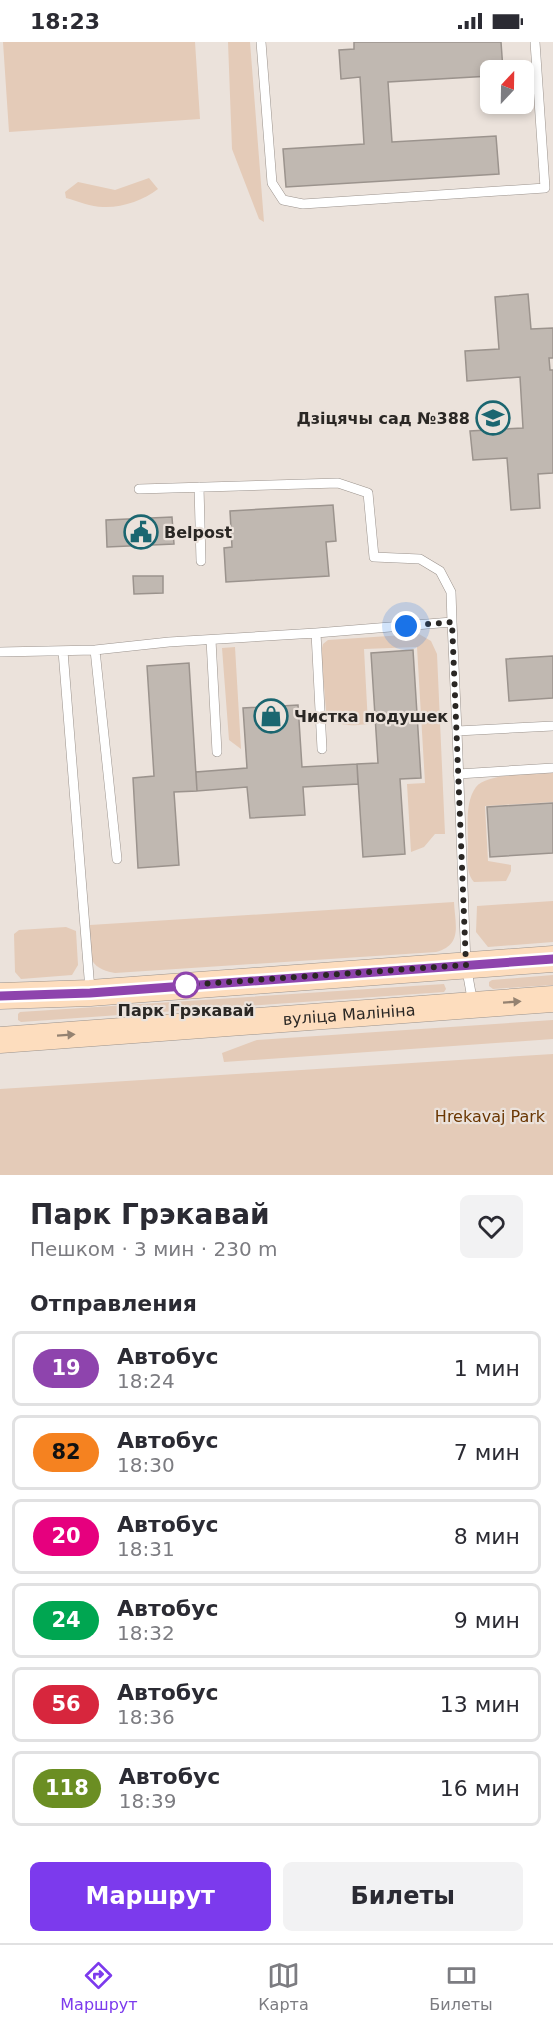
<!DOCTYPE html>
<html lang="ru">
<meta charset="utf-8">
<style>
body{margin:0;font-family:"DejaVu Sans",sans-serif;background:#f2f2f3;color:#2b2b33;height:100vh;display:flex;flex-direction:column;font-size:22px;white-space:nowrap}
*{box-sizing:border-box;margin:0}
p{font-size:20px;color:#7c7c81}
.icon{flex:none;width:33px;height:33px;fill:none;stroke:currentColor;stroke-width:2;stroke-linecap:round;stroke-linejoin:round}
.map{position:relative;height:1133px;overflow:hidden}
.details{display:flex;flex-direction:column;background:#fff;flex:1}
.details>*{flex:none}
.badge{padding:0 12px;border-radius:20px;font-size:21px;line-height:39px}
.needle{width:39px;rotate:22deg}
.tools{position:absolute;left:480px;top:18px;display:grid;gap:12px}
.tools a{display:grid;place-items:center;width:54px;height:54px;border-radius:9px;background:#fff;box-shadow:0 3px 9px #0003;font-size:30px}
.you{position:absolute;width:30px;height:30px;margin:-15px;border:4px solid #fff;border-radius:50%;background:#1a73e8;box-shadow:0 0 0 9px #1a73e833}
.map>.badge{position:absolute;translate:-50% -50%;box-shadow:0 0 0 3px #fff}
h2{padding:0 30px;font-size:22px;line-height:54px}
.round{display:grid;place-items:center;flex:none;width:63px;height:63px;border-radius:9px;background:#f2f2f3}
.headline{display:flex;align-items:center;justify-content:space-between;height:102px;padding:0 30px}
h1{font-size:28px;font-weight:700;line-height:45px}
.primary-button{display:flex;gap:12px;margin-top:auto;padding:12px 30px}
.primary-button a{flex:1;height:69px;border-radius:9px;background:#7c3aed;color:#fff;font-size:24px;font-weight:700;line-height:69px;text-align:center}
.primary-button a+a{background:#f2f2f3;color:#2b2b33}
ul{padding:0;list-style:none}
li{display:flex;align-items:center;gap:18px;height:75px;margin:0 12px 9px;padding:0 18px;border:3px solid #e1e1e2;border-radius:9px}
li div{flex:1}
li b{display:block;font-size:22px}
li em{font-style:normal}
li .badge{min-width:66px;font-weight:700;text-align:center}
.status{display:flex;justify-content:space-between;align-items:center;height:42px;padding:0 30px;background:#fff;direction:ltr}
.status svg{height:16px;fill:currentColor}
.tab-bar{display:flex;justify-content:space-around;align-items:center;height:84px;border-top:2px solid #e1e1e2;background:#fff;font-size:16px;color:#7c7c81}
.tab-bar a{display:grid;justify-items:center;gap:3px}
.tab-bar .on{color:#7c3aed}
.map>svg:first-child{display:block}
.green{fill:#e4cbb8}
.building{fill:#c0b8b1;stroke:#9b938d;stroke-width:1.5}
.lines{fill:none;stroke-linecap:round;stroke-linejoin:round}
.lane-casing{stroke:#9b938d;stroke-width:10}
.secondary-casing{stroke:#9b938d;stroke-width:27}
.lane{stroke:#fff;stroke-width:9}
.secondary{stroke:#fdddbe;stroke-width:26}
.oneway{fill:#948271}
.line-casing{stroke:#fff;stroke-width:14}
.line{stroke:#8e44ad;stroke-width:9}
.walk{stroke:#2a2724;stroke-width:6;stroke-dasharray:0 10.8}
.stop-dot{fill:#fff;stroke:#8e44ad;stroke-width:3}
.labels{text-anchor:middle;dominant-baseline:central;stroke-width:4.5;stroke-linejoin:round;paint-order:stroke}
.poi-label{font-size:16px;font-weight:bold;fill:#2a2724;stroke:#ebe2db;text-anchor:start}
.stop-label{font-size:16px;font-weight:bold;fill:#2a2724;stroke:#ebe2db}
.street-label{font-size:16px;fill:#2a2724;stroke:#ebe2db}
.park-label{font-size:16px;fill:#6a3703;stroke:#ebe2db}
</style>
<div class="status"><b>18:23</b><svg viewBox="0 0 49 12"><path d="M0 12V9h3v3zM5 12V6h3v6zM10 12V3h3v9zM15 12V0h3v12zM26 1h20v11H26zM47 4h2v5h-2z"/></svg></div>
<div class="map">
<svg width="553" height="1133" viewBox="0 0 553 1133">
<rect width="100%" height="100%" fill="#ebe2db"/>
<path class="green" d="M3,0H195L200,77L9,90Z
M228,0H250L264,180L259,177L232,107Z
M149,136L158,147C144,158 122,166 103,165C91,165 78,159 66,156L65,150L78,140L115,148Z
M419,592L431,599L437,612L445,792H435L424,805L411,810L407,742L425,741L417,605L364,607L368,682C350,684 335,686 326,668L321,610L323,602L328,598Z
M235,605L241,707L229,698L222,606Z
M553,731V760L485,764L488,819L511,823V829L506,839L474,840C465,831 468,813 468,800C468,783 465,760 476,745C487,731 535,732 553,731Z
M553,859V900L488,905L476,890L477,864Z
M454,860C455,882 463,903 436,910L115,931C87,926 89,912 87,888L90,883Z
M66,885L76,889L78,923L72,933L21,937L15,930L14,892L19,888Z
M553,933V943L493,947L489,944V940L492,938Z
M444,942L446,947L444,950L21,980L18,978V972L20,970Z
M553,978V997L224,1020L222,1011L257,998Z
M553,1012V1133H0V1047Z"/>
<path class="building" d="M354,0H501L503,28H490V34L388,40L392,100L496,94L499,132L286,145L283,107L364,102L360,35L341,37L339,8L354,7Z
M528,252L531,287L553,286V316H549L550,328H553V431L538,432L540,466L511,468L507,416L473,418L470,389L523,386L520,335L467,339L465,309L499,307L495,255Z
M333,463L336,499L326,500L329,534L226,540L224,506L232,505L230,469Z
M172,475L174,502L107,505L106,478Z
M133,534H163V551L134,552Z
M413,608L421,736L400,737L405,812L363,815L357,722L378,721L371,611Z
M553,614V656L509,659L506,617Z
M189,621L197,749L174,750L179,823L138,826L133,736L154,734L147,624Z
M298,663L302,725L357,722L358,742L303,745L305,773L250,776L247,745L197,749L196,730L247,726L243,666Z
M553,761V811L490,815L487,765Z"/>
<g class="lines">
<defs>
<path id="lane" d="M261,0L272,141L283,158L303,162L545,146L535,0
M199,445L201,519
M139,447L338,441L368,451L374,515L420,517L440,529L451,550L452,580
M316,591L322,707
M211,598L217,710
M95,608L117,817
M63,609L90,948
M0,610L95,608L169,600L316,591L452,580L457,689
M458,732L553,726
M473,962L466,923L457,689L553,684"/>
<g id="secondary">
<path d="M0,954L90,951L553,917"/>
<path id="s1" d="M0,998L553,957"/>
</g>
</defs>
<use href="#lane" class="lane-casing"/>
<use href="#secondary" class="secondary-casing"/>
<use href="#lane" class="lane"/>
<use href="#secondary" class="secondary"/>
</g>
<defs><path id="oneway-solid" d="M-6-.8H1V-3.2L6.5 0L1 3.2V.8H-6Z" transform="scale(1.5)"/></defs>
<g class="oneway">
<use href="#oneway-solid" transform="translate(512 960) rotate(-4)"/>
<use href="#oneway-solid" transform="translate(66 993) rotate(-4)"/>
</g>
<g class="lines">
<defs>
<path id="line" d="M0,954L90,951L553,917"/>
</defs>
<use href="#line" class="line-casing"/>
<use href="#line" class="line"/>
<path class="walk" d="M186,943L466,923L452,580L406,584"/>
</g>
<defs>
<symbol id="school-ring" viewBox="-11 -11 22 22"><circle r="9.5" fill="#ebe2db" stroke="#1b6670" stroke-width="1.5"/><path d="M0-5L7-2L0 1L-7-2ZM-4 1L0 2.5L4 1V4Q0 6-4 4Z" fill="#1b6670"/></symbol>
<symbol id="civic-ring" viewBox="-11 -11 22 22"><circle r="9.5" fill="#ebe2db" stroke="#1b6670" stroke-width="1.5"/><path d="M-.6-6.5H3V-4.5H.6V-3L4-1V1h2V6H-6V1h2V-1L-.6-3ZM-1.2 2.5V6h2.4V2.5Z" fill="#1b6670"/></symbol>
<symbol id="shop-ring" viewBox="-11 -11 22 22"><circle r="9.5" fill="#ebe2db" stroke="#1b6670" stroke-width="1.5"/><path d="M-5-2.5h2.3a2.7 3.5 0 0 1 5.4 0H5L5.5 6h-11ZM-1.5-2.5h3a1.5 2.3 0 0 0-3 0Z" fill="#1b6670"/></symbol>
</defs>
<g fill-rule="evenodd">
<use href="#school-ring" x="474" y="357" width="38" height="38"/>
<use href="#civic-ring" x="122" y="471" width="38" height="38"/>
<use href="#shop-ring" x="252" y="655" width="38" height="38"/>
</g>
<circle class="stop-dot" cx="186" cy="943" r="12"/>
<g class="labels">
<g class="poi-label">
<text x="470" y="376" text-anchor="end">Дзіцячы сад №388</text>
<text x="164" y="490">Belpost</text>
<text x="294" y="674">Чистка подушек</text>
</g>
<g class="stop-label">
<text x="186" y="968">Парк Грэкавай</text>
</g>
<g class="street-label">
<text stroke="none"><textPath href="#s1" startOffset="350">вуліца Малініна</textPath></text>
</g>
<g class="park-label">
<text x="490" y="1074">Hrekavaj Park</text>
</g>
</g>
</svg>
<div class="tools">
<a><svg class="needle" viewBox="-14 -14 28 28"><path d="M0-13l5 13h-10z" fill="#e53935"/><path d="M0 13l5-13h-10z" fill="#7c7c81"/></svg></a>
</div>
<div class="you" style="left:406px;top:584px"></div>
</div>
<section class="details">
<div class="headline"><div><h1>Парк Грэкавай</h1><p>Пешком · 3 мин · 230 m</p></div><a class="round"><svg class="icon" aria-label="heart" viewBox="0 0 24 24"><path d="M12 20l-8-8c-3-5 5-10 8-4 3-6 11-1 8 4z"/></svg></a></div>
<h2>Отправления</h2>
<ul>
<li><span class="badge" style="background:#8e44ad;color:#fff">19</span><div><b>Автобус</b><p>18:24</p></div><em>1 мин</em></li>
<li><span class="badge" style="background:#f58220;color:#111">82</span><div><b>Автобус</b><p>18:30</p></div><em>7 мин</em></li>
<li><span class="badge" style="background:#e6007e;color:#fff">20</span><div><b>Автобус</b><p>18:31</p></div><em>8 мин</em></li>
<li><span class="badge" style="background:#00a651;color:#fff">24</span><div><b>Автобус</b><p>18:32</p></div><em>9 мин</em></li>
<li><span class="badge" style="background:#d7263d;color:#fff">56</span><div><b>Автобус</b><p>18:36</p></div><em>13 мин</em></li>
<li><span class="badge" style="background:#6b8e23;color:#fff">118</span><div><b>Автобус</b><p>18:39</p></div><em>16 мин</em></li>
</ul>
<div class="primary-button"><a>Маршрут</a><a>Билеты</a></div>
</section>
<nav class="tab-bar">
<a class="on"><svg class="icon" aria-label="directions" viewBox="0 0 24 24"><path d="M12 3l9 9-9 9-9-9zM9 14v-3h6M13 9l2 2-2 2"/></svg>Маршрут</a>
<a><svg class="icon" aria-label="map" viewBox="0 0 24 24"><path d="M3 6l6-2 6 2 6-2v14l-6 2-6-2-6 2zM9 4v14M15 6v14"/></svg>Карта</a>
<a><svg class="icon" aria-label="tickets" viewBox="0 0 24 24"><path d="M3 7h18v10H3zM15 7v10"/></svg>Билеты</a>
</nav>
